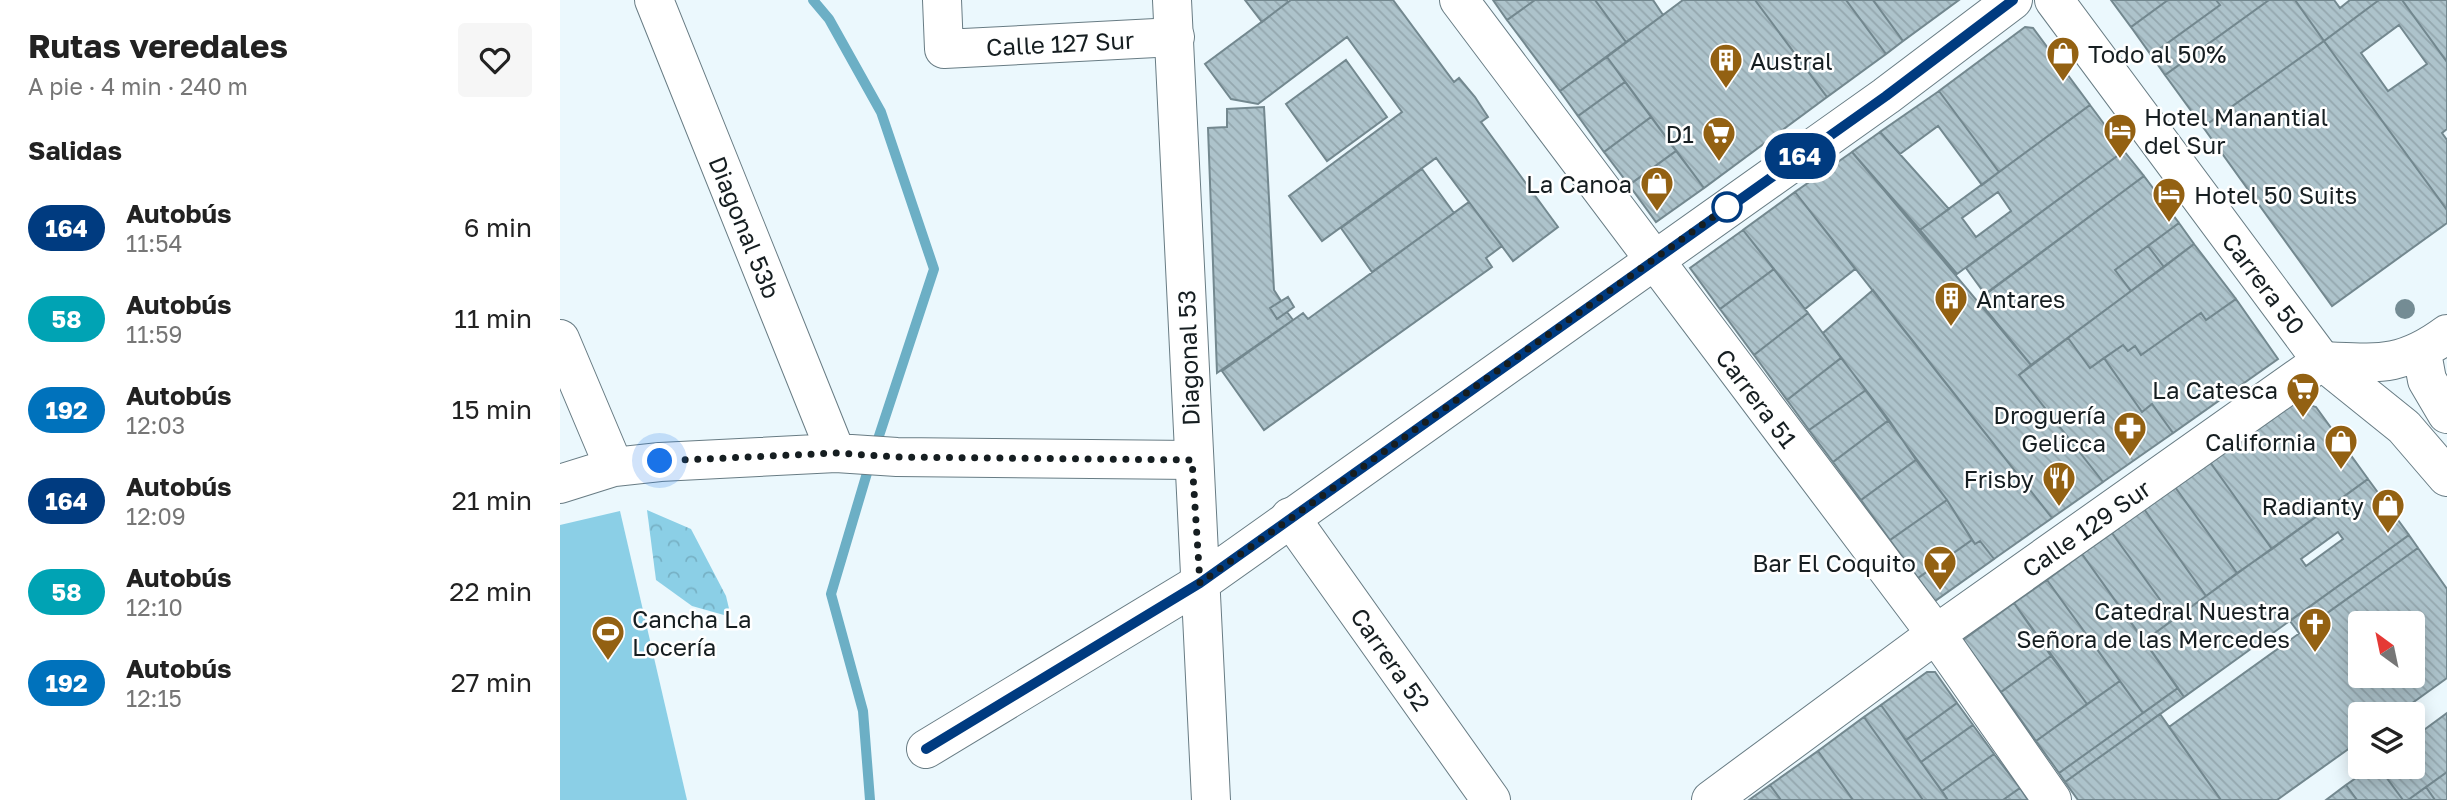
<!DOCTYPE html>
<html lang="es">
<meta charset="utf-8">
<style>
body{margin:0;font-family:"Golos Text",sans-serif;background:#f6f6f6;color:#222;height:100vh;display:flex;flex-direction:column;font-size:26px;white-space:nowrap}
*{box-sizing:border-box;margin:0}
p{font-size:23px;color:#767676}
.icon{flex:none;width:38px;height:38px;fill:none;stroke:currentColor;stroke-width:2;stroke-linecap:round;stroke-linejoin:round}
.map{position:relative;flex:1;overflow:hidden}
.sheet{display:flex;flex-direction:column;background:#fff;width:560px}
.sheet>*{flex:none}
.badge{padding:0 14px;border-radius:23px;font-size:24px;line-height:46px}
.needle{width:46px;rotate:327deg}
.buttons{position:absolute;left:1788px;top:611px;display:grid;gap:14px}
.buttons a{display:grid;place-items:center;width:77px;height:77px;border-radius:7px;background:#fff;box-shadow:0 4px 18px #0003;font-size:35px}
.you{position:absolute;width:35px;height:35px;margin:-18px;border:5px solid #fff;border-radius:50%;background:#1a73e8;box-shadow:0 0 0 10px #1a73e833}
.map>.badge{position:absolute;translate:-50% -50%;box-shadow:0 0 0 4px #fff}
h2{padding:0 28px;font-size:26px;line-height:63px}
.round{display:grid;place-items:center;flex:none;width:74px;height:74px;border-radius:7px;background:#f6f6f6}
.overview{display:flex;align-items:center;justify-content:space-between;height:119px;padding:0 28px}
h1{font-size:33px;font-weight:700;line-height:52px}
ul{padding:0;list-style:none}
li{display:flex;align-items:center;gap:21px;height:91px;padding:0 28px}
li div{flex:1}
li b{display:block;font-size:26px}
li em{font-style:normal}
li .badge{min-width:77px;font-weight:700;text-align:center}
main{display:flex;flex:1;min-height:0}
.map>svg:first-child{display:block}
.park{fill:url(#park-crowns)}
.garden{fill:#8bcfe6}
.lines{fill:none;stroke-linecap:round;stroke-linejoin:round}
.stream{stroke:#6cafc5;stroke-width:10}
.building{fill:url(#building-back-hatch);stroke:#73888f;stroke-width:2;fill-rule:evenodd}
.minor-casing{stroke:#687c84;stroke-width:40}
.tertiary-casing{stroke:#687c84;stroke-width:40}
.secondary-casing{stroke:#687c84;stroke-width:40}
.minor{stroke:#fff;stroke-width:38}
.tertiary{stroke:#fff;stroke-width:38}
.secondary{stroke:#fff;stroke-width:38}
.tree{fill:#748c94}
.line-casing{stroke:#fff;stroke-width:16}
.line{stroke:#003b80;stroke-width:10}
.walk{stroke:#161e21;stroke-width:7;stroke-dasharray:0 12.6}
.stop-dot{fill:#fff;stroke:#003b80;stroke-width:3.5}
.labels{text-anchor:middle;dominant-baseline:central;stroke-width:5;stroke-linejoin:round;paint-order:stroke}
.street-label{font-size:24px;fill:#161e21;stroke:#fff}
.poi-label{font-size:24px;fill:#161e21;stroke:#fff;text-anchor:end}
</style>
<main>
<section class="sheet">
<div class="overview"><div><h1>Rutas veredales</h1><p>A pie · 4 min · 240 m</p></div><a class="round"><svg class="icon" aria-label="heart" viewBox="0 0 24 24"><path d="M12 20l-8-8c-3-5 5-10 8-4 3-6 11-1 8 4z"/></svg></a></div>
<h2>Salidas</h2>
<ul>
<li><span class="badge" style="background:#003b80;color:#fff">164</span><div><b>Autobús</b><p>11:54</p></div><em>6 min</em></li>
<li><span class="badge" style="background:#00a3b4;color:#fff">58</span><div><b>Autobús</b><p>11:59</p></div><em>11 min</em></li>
<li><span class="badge" style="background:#0072bc;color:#fff">192</span><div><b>Autobús</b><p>12:03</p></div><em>15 min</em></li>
<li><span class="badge" style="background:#003b80;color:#fff">164</span><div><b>Autobús</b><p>12:09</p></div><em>21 min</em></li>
<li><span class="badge" style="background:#00a3b4;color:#fff">58</span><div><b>Autobús</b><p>12:10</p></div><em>22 min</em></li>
<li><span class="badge" style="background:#0072bc;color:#fff">192</span><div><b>Autobús</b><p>12:15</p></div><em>27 min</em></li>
</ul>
</section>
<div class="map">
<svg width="1887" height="800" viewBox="0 0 1887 800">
<defs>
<pattern id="park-crowns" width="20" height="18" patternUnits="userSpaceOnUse" patternTransform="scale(1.75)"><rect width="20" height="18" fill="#8bcfe6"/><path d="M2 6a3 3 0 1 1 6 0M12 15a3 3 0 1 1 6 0" fill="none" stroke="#77b1c5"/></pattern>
<pattern id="building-back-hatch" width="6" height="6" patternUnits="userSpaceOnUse" patternTransform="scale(1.75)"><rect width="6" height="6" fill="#adc3cb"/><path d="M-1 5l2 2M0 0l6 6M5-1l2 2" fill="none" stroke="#94a7ae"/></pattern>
</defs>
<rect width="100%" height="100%" fill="#ebf8fd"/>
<path class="park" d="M87,510L131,529L166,596L171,617L132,606L96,580Z"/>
<path class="garden" d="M60,511L127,800H0V525Z"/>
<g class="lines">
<path class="stream" d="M253,0L269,19L321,112L374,269L315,448
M310,800L303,711L271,594L310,463"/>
</g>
<path class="building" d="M685,0H727L728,2L702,22Z
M731,0H833L894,82L899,78L915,97L928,117L921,122L998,227L953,261L876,158L762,241L729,196L842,112L787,37L698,104L671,99L645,64Z
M933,0H975L947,20Z
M975,0H1035L1066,42L1000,91L947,20Z
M1035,0H1093L1103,15L1066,42Z
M1123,0H1195L1267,97L1144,188L1047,57Z
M1195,0H1286L1326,54L1267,97Z
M1286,0H1313L1343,41L1326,54Z
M1313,0H1399L1343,41Z
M1551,0H1608L1571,27Z
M1608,0H1656L1660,5L1591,55L1571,27Z
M1656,0H1709L1605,75L1591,55L1660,5Z
M1709,0H1735L1764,41L1643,127L1605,75Z
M1735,0H1774L1780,8L1790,0H1819L1764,41Z
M1819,0H1842L1887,62V129L1882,133L1887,140V210L1764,41ZM1839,25L1867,64L1828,91L1801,53Z
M1842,0H1887V62Z
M1465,27L1473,28L1530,105L1439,172L1379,91Z
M1764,41L1887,210V223L1772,306L1643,127Z
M1047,57L1065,82L1018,116L1000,91Z
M786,60L827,117L767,161L726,104Z
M1065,82L1091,117L1044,152L1018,116Z
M1379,91L1439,172L1422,185L1378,126L1340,154L1320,132Z
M1530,105L1564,151L1397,274L1360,230ZM1438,192L1451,211L1416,237L1402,218Z
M704,107L714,290L721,301L710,308L717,319L727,312L733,320L657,373L648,128L667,127V109Z
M1091,117L1116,151L1069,185L1044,152Z
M1320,132L1389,209L1360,230L1292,152Z
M1116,151L1144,188L1096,222L1069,185Z
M1564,151L1584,176L1425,294L1406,268Z
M1292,152L1471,365L1459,375L1543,482L1492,518L1235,192Z
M862,169L894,213L812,272L781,228Z
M1584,176L1619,223L1555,270L1571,291L1471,365L1418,300Z
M1235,192L1295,269L1245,309L1183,230Z
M909,202L942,246L926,258L932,267L704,430L662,371L743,313L748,319Z
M1619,223L1634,244L1604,267L1588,246Z
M1183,230L1214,269L1160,309L1130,268Z
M1634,244L1676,299L1646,320L1641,313L1581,355L1575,346L1568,351L1563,345L1530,368L1508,338Z
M1588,246L1604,267L1571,291L1555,270Z
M1214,269L1248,313L1194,355L1160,309Z
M1313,290L1492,518L1434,559L1420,541L1415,544L1387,500L1263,333Z
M728,297L734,307L717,319L710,308Z
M1676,299L1718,359L1613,433L1592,404L1582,412L1544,358L1563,345L1568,351L1575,346L1581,355L1641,313L1646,320Z
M1248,313L1281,358L1227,400L1194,355Z
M1508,338L1530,368L1544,358L1582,412L1592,404L1613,433L1543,482L1459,375Z
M1281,358L1306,390L1249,430L1227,400Z
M1306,390L1329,420L1273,462L1249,430Z
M1736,401L1756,407L1808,479L1712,549L1650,462Z
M1329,420L1356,460L1301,500L1273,462Z
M1356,460L1387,500L1330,540L1301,500Z
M1650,462L1712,549L1677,573L1615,487Z
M1808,479L1849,535L1624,697L1584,641ZM1778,532L1783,539L1746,566L1741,559Z
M1615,487L1677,573L1646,596L1584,509Z
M1387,500L1412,540L1358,578L1330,540Z
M1584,509L1646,596L1614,619L1552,533Z
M1552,533L1614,619L1584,641L1522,554Z
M1849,535L1858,548L1739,633L1730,621Z
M1412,540L1415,544L1420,541L1434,559L1375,601L1358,578Z
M1858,548L1887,589V678L1837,714H1801V740L1717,800H1661L1609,727ZM1801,623H1853V676H1801Z
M1522,554L1618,688L1583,713L1487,580Z
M1487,580L1560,681L1527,704L1454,603Z
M1454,603L1491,656L1441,692L1403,640Z
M1491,656L1527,704L1476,741L1441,692Z
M1367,672H1375L1397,703L1346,740L1321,705Z
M1560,681L1583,713L1499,773L1476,741Z
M1618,688L1624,697L1505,782L1499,773Z
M1397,703L1413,725L1361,762L1346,740Z
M1321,705L1361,762L1388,800H1363L1304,717Z
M1887,713V772L1848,800H1843L1818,766H1853V738Z
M1600,714L1661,800H1518L1505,782Z
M1304,717L1363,800H1293L1258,751Z
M1413,725L1434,754L1382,791L1361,762Z
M1258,751L1293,800H1221L1210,785Z
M1434,754L1460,788L1443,800H1388L1382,791Z
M1813,766H1818L1843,800H1797L1786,785Z
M1887,772V800H1875L1866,787Z
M1210,785L1221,800H1189Z
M1786,785L1797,800H1766Z
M1866,787L1875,800H1848Z
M1460,788L1468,800H1443Z"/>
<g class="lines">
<defs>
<path id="minor" d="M94,0L276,453
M382,0L384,49L615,37
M899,0L1376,634L1492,800
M0,339L54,467
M1862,353L1867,380L1887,414
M0,484L54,467L100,462L276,453L337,457L632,460
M730,517L931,800
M366,749L640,583
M1151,800L1376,634L1762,361C1816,363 1841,368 1887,334"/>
<path id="tertiary" d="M612,0L651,800
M640,583L1326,96L1453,0"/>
<path id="secondary" d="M1494,0L1762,361L1844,427L1887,477"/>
</defs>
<use href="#minor" class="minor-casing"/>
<use href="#tertiary" class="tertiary-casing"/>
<use href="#secondary" class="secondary-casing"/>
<use href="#minor" class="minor"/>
<use href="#tertiary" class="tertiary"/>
<use href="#secondary" class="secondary"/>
</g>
<circle class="tree" cx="1845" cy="309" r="10"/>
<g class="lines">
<defs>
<path id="line" d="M366,749L640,583L1326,96L1453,0"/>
</defs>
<use href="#line" class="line-casing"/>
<use href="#line" class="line"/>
<path class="walk" d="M100,461L276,453L337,457L632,460L640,583L1177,200L1167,207"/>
</g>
<defs>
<symbol id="shop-pin" viewBox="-11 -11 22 30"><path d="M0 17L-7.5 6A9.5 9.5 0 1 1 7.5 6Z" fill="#936112" stroke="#fff"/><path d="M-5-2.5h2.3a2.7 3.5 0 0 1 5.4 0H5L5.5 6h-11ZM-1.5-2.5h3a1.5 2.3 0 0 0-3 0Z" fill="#fff"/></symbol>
<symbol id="building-pin" viewBox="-11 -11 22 30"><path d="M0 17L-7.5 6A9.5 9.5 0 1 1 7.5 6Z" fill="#936112" stroke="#fff"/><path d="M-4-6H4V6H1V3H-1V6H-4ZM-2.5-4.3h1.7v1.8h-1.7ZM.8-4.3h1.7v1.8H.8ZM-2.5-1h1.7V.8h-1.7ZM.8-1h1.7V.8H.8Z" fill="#fff"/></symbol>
<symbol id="hotel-pin" viewBox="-11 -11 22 30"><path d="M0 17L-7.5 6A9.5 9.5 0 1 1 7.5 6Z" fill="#936112" stroke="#fff"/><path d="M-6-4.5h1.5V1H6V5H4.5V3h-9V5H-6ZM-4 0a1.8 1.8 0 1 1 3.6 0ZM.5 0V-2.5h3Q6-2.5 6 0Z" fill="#fff"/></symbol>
<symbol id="supermarket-pin" viewBox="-11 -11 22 30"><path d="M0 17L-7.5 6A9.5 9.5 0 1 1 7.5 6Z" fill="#936112" stroke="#fff"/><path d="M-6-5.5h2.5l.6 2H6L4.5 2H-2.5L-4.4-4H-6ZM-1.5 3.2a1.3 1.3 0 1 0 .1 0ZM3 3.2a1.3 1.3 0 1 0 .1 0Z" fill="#fff"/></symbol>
<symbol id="pharmacy-pin" viewBox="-11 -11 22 30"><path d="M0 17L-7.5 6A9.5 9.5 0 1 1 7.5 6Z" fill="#936112" stroke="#fff"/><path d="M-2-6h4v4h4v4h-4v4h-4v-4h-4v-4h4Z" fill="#fff"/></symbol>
<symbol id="restaurant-pin" viewBox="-11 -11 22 30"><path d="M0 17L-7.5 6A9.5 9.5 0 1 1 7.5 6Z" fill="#936112" stroke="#fff"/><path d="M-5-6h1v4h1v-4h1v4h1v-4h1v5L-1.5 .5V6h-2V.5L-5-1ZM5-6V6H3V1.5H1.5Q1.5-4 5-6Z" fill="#fff"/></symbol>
<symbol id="bar-pin" viewBox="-11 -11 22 30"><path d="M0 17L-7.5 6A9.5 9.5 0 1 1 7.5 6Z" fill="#936112" stroke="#fff"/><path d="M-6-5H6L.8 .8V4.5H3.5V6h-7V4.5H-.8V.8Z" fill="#fff"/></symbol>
<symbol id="church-pin" viewBox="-11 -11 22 30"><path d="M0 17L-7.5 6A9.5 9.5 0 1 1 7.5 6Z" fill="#936112" stroke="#fff"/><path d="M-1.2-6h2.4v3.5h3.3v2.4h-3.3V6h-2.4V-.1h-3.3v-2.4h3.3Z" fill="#fff"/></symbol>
<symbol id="stadium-pin" viewBox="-11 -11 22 30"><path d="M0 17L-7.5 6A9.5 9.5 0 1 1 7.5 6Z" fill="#936112" stroke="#fff"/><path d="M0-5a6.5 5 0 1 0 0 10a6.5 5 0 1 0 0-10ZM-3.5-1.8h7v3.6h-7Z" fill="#fff"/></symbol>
</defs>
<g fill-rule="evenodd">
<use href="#shop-pin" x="1484" y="34" width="38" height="52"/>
<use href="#building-pin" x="1147" y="41" width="38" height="52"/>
<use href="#hotel-pin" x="1541" y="111" width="38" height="52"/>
<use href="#supermarket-pin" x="1140" y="114" width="38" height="52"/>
<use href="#shop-pin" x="1078" y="164" width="38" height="52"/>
<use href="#hotel-pin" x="1590" y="175" width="38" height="52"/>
<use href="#building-pin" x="1372" y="279" width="38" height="52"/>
<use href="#supermarket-pin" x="1724" y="370" width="38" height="52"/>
<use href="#pharmacy-pin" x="1551" y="409" width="38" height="52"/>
<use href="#shop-pin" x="1762" y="422" width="38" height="52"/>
<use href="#restaurant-pin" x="1480" y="459" width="38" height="52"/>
<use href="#shop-pin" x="1809" y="486" width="38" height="52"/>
<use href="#bar-pin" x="1361" y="543" width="38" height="52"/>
<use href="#church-pin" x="1736" y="605" width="38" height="52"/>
<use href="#stadium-pin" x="29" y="613" width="38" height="52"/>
</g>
<circle class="stop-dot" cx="1167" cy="207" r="14"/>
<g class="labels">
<g class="street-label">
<text transform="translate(500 43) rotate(-3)">Calle 127 Sur</text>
<text transform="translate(185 227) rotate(68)">Diagonal 53b</text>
<text transform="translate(1704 283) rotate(53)">Carrera 50</text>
<text transform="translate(628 358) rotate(-92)">Diagonal 53</text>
<text transform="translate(1197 398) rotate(53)">Carrera 51</text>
<text transform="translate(1526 528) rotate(-35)">Calle 129 Sur</text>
<text transform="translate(831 659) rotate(55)">Carrera 52</text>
</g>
<g class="poi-label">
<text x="1528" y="53" text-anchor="start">Todo al 50%</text>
<text x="1190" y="60" text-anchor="start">Austral</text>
<text x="1584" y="116" text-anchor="start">Hotel Manantial<tspan x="1584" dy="28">del Sur</tspan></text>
<text x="1134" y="133">D1</text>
<text x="1072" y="183">La Canoa</text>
<text x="1634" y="194" text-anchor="start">Hotel 50 Suits</text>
<text x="1416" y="298" text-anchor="start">Antares</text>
<text x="1718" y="389">La Catesca</text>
<text x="1546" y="414">Droguería<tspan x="1546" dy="28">Gelicca</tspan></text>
<text x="1756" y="441">California</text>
<text x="1474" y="478">Frisby</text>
<text x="1804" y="505">Radianty</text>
<text x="1356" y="562">Bar El Coquito</text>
<text x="1730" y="610">Catedral Nuestra<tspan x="1730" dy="28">Señora de las Mercedes</tspan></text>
<text x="72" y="618" text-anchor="start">Cancha La<tspan x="72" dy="28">Locería</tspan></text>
</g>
</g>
</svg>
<div class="buttons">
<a><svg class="needle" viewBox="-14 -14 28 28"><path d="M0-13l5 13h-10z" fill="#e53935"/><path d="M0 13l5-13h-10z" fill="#767676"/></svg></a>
<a><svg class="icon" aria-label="layers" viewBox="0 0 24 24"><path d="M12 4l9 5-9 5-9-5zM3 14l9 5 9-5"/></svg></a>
</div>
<div class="you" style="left:100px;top:461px"></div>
<b class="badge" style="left:1240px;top:156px;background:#003b80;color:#fff">164</b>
</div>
</main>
